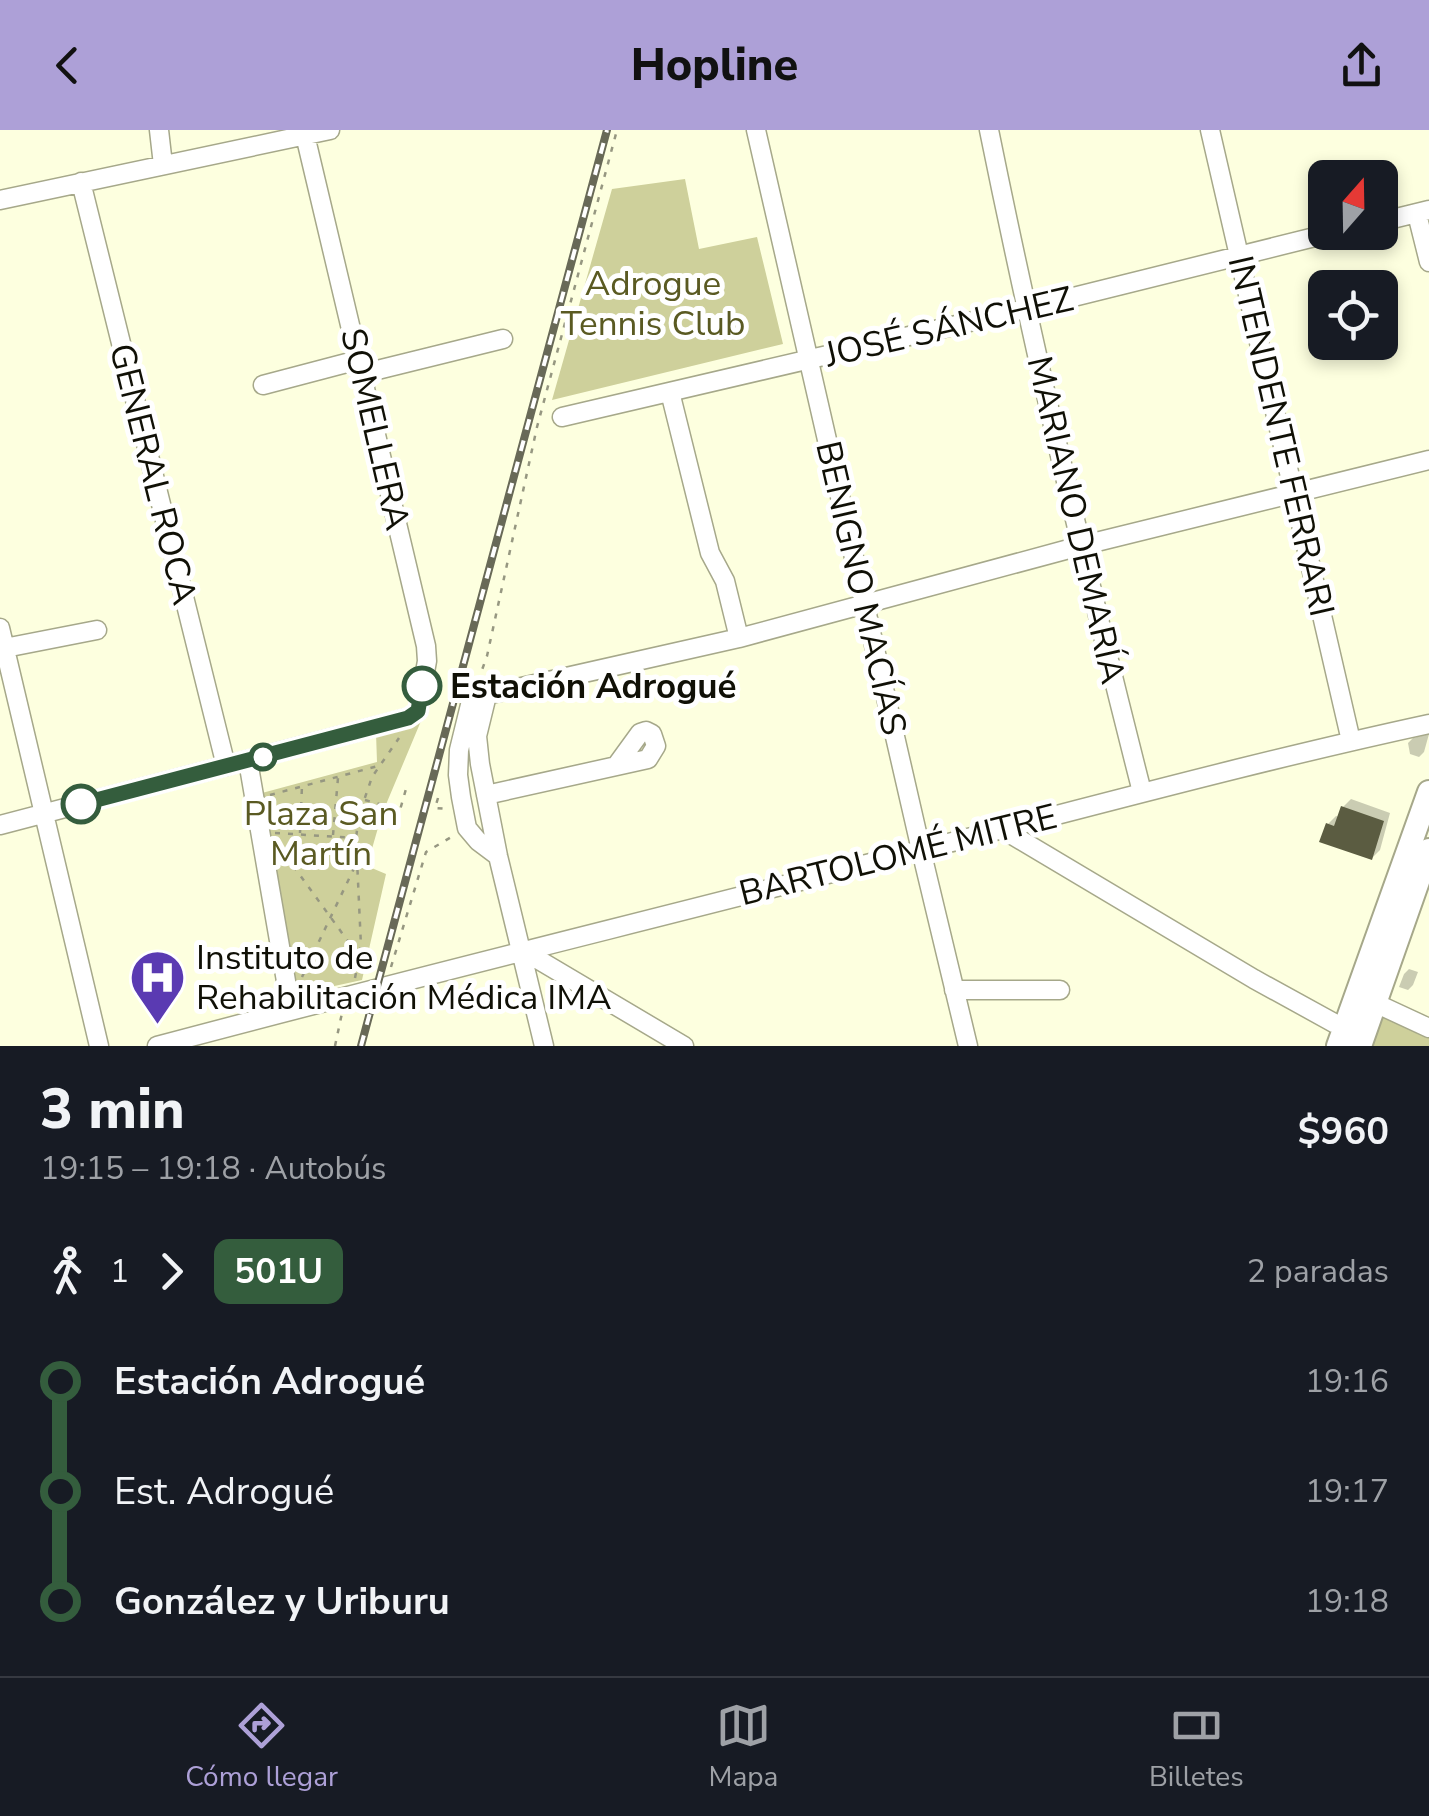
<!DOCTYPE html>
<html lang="es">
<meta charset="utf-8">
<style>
body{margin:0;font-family:"Nunito Sans",sans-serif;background:#20242c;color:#f1f3f6;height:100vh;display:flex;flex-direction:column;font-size:38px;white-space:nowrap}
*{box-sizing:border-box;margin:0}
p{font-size:32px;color:#9ea1a6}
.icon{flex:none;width:55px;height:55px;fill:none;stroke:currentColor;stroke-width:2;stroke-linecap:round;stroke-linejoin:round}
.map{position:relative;height:916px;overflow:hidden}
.panel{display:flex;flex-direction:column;background:#171b24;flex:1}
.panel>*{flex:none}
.badge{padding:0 20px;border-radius:15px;font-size:35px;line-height:65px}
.needle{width:65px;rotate:20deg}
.buttons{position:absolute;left:1308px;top:30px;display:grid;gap:20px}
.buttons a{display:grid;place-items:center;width:90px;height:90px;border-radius:15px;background:#171b24;box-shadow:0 5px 15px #0003;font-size:50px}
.map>.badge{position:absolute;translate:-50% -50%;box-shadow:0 0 0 5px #fff}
.legs{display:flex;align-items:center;gap:15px;height:110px;padding:0 40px;font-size:32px}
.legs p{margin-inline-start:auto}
.summary{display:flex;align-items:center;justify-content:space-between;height:170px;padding:0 40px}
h1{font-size:55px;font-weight:800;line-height:75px}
ul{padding:0 40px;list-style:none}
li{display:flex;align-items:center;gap:35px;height:110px;font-size:38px}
li i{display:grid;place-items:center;width:15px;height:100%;margin:0 12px;background:currentColor}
li i::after{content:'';width:25px;height:25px;margin:-12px;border:8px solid;border-radius:50%;background:#171b24}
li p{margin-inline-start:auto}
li:first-child i{background:linear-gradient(#0000 50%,currentColor 0)}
li:last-child i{background:linear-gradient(currentColor 50%,#0000 0)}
header{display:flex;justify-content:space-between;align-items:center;height:130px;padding:0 40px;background:#ada0d7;color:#111;font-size:45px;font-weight:800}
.tab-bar{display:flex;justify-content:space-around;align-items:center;height:140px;border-top:2px solid #363941;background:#171b24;font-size:28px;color:#9ea1a6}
.tab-bar a{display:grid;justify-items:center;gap:5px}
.tab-bar .current{color:#ada0d7}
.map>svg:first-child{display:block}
.green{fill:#ced09b}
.shadow{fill:#0003}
.building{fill:#5b5c41}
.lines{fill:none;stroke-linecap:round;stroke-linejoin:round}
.minor-casing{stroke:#a6a88a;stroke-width:21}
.major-casing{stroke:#a6a88a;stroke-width:26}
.path{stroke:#969781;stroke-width:2.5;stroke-dasharray:5 8;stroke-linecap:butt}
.minor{stroke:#fff;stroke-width:18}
.major{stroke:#fff;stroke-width:22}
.rail-casing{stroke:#686957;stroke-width:8}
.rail{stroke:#fff;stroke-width:4;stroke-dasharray:11;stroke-linecap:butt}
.line-1-casing{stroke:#fff;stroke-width:22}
.line-1{stroke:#345d3d;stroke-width:15}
.stop-1-dot{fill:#fff;stroke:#345d3d;stroke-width:5}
.labels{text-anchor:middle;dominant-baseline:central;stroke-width:10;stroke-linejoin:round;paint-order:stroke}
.park-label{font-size:35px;fill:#5a5a22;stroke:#fff}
.street-label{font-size:35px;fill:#101006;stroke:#fff}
.stop-label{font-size:35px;font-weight:bold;fill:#101006;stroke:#fff;text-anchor:start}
.poi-label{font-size:35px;fill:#101006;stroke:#fff;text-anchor:start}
</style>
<header><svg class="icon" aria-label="back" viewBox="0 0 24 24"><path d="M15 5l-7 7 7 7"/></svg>Hopline<svg class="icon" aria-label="share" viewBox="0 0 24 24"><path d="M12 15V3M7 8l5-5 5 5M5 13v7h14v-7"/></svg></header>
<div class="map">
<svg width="1429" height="916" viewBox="0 0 1429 916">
<rect width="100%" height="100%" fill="#fdffdf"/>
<path class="green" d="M685,49L699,119L757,107L783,214L552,270L612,59Z
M421,591L382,684L367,736L386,744L362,850L293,865L262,663L377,632L376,603L405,598Z
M1377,884L1416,898L1429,907V916H1366Z"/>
<path class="shadow" d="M1429,604L1424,622L1419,627L1410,624L1408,613L1413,608Z
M1351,669L1390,683L1380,720L1372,728L1328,694L1336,686L1339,687L1343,677Z
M1409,839L1418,842L1413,855L1408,860L1399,857L1404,844Z"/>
<path class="building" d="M1341,676L1384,691L1372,730L1319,712L1326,693L1334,696Z"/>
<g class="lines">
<defs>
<path id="minor" d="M159,0L163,35
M756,0L921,720L968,916
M989,0C1034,222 1086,442 1142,662
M1210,0L1351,611
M81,52L226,636
M0,70L330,0
M1417,84L1429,132
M1380,92L1429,80
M361,244L503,209
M263,255L358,230
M670,262L710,423L725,451L739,508
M562,287L1025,179L1335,102
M0,498L99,916
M0,519L97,500
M487,565L477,606L480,634L498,726L544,916
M248,631L291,880
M486,665L648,629L656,616L652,604L646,601L640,603L616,636
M0,695L408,588L418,581L427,531L426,516L305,5
M1002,699L1254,849L1334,893L1344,896L1375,873L1429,898
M498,726L478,711L467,698L461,667L458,645L459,620L471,571L482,566L739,508L1080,416L1429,330
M522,820L684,916
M954,860H1060
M157,916C411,848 667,786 921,720C1090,677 1258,631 1429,594"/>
<path id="major" d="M1338,916L1429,662
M1360,916L1429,720"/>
</defs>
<use href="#minor" class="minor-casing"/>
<use href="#major" class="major-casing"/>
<path class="path" d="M478,551L487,526L537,297L617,0
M270,665L378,636
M438,668L435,678L449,679
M365,670L400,680L406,659
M275,703L356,708
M300,703L302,656
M333,705L338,648
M278,715L358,825
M391,837L426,722L453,706
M302,847L357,732
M355,848L361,816L356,708L359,685L372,647L399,608
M335,916L342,883"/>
<use href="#minor" class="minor"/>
<use href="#major" class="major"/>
<defs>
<path id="rail" d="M361,916L607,0"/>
</defs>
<use href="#rail" class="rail-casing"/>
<use href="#rail" class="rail"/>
</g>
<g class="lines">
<defs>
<path id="line-1" d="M81,674L408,588L418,581L422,556"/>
</defs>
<use href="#line-1" class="line-1-casing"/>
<use href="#line-1" class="line-1"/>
</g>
<defs>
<symbol id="hospital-pin" viewBox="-11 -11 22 30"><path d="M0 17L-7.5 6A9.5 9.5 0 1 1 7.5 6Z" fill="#5a3ab2" stroke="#fff"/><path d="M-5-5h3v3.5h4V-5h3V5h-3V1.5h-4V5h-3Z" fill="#fff"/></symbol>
</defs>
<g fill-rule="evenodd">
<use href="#hospital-pin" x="126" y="816" width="63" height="86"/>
</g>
<g class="stop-1-dot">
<circle cx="422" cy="556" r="18"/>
<circle cx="263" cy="627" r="12"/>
<circle cx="81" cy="674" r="18"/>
</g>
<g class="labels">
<g class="park-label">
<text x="653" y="153">Adrogue<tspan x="653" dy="40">Tennis Club</tspan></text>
<text x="321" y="683">Plaza San<tspan x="321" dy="40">Martín</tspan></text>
</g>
<g class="street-label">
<text transform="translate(949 197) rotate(-13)">JOSÉ SÁNCHEZ</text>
<text transform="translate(375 299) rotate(77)">SOMELLERA</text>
<text transform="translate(1281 306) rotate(77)">INTENDENTE FERRARI</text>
<text transform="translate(153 344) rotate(76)">GENERAL ROCA</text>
<text transform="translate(1076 390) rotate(77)">MARIANO DEMARÍA</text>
<text transform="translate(861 458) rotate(77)">BENIGNO MACÍAS</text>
<text transform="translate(898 725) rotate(-14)">BARTOLOMÉ MITRE</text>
</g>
<g class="stop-label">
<text x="450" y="556">Estación Adrogué</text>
</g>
<g class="poi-label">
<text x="196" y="827">Instituto de<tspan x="196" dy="40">Rehabilitación Médica IMA</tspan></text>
</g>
</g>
</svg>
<div class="buttons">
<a><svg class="needle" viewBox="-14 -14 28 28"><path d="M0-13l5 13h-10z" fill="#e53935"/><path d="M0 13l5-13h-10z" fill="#9ea1a6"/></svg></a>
<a><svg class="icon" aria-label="locate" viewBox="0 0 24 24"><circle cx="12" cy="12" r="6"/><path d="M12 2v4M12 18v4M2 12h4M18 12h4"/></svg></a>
</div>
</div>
<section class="panel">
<div class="summary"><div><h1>3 min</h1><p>19:15 – 19:18 · Autobús</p></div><b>$960</b></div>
<div class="legs"><svg class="icon" aria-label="walk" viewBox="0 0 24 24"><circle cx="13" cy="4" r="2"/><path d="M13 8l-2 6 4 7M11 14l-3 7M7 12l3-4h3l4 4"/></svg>1<svg class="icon" aria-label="forward" viewBox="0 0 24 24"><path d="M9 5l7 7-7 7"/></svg><b class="badge" style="background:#345d3d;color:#fff">501U</b><p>2 paradas</p></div>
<ul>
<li><i style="color:#345d3d"></i><b>Estación Adrogué</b><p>19:16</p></li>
<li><i style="color:#345d3d"></i><span>Est. Adrogué</span><p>19:17</p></li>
<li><i style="color:#345d3d"></i><b>González y Uriburu</b><p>19:18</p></li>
</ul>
</section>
<nav class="tab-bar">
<a class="current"><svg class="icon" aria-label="directions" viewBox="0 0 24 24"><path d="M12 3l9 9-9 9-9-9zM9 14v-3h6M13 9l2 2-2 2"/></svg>Cómo llegar</a>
<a><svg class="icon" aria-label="map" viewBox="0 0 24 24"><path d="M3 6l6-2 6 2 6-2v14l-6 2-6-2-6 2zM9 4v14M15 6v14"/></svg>Mapa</a>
<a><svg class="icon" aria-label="tickets" viewBox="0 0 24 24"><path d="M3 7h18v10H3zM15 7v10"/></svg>Billetes</a>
</nav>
